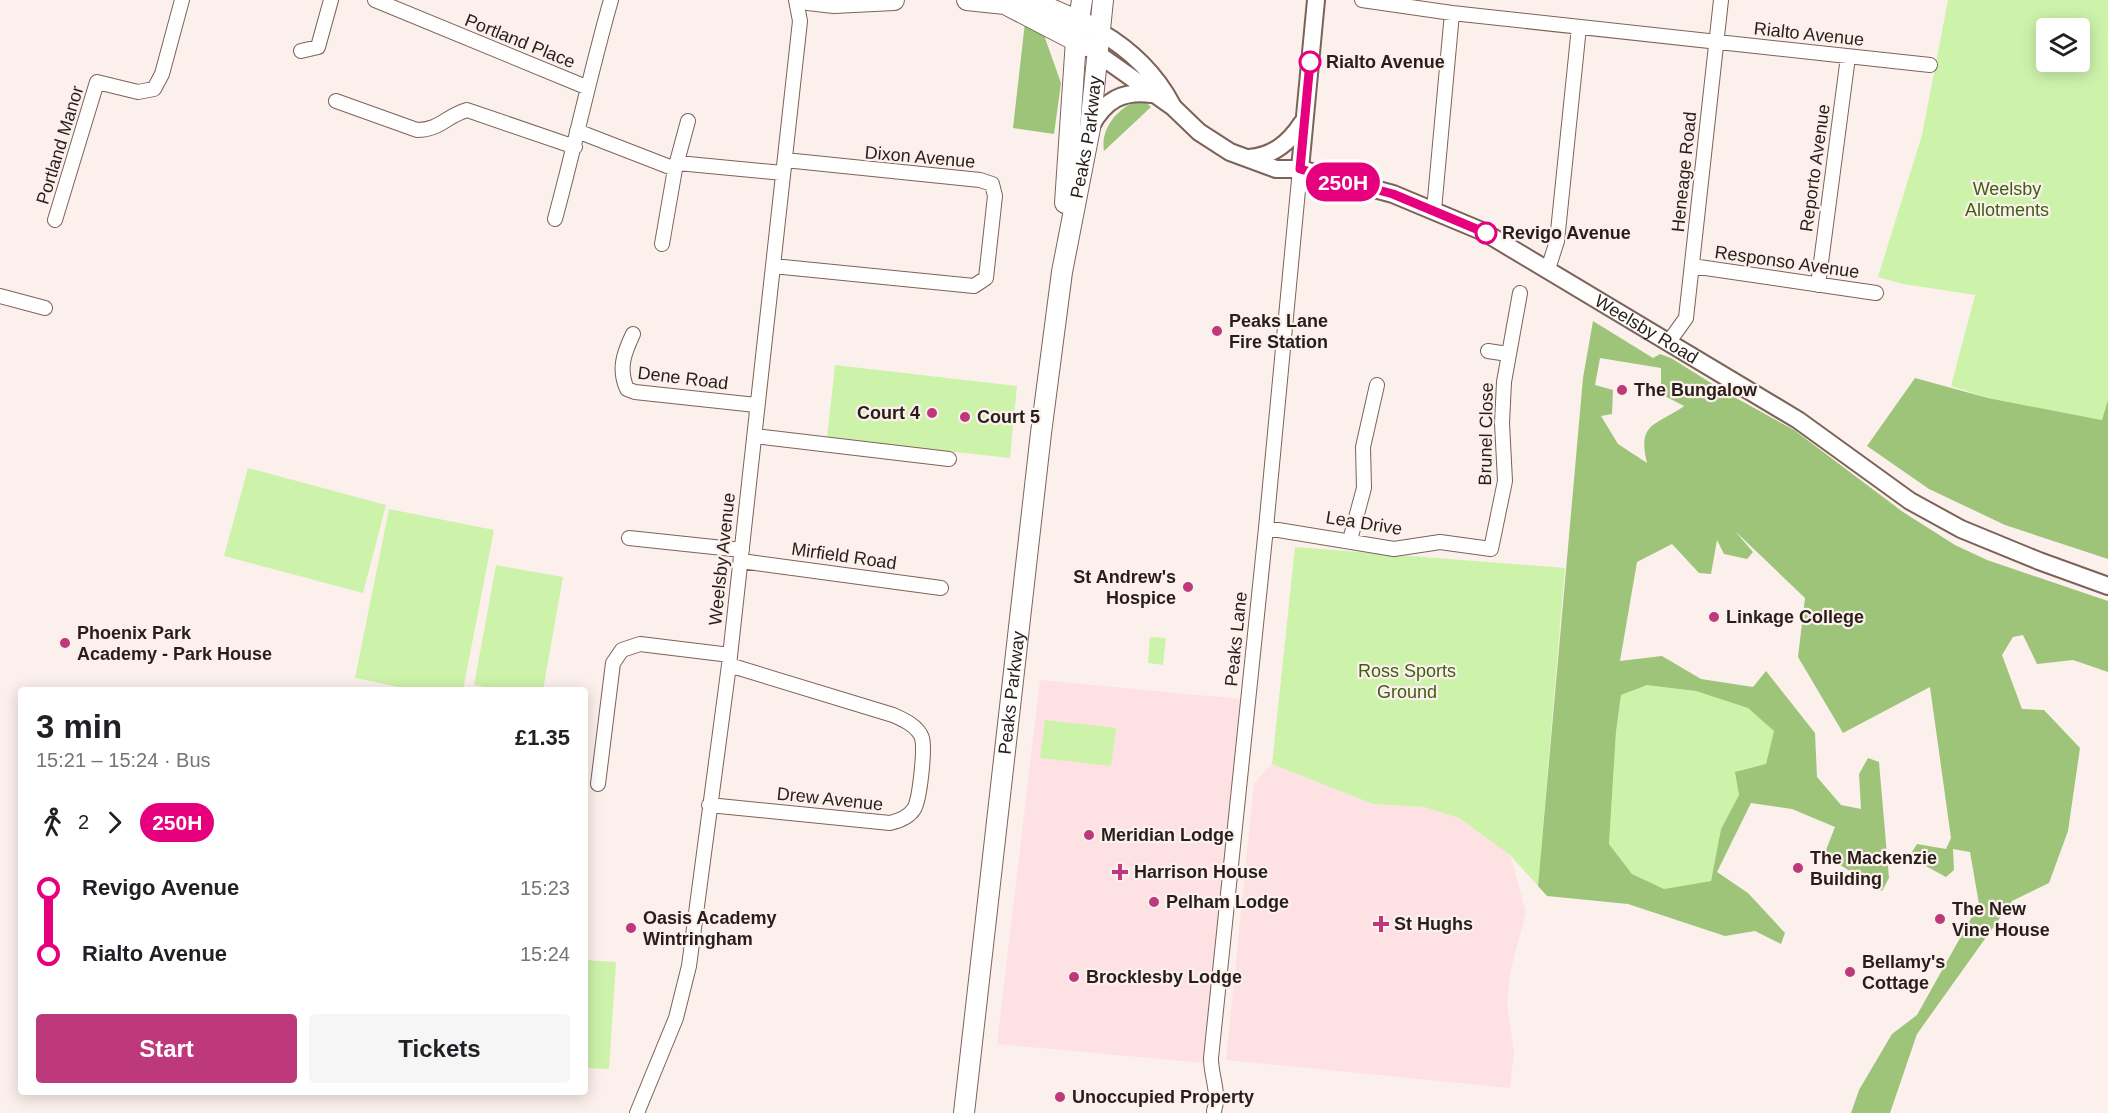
<!DOCTYPE html>
<meta charset="utf-8">
<style>
body{margin:0;font-family:Arial,sans-serif;background:#f6f6f6;color:#202124;height:100vh;display:flex;flex-direction:column;font-size:22px;white-space:nowrap}
*{box-sizing:border-box;margin:0}
p{font-size:20px;color:#757577}
.icon{flex:none;width:33px;height:33px;fill:none;stroke:currentColor;stroke-width:2;stroke-linecap:round;stroke-linejoin:round}
.map{position:relative;flex:1;overflow:hidden}
.drawer{position:absolute;left:18px;top:687px;width:570px;height:408px;display:flex;flex-direction:column;background:#fff;border-radius:6px;box-shadow:0 3px 15px #0003}
.drawer>*{flex:none}
.badge{padding:0 12px;border-radius:20px;font-size:21px;line-height:39px}
.tools{position:absolute;left:2036px;top:18px;display:grid;gap:12px}
.tools a{display:grid;place-items:center;width:54px;height:54px;border-radius:6px;background:#fff;box-shadow:0 3px 15px #0003;font-size:30px}
.map>.badge{position:absolute;translate:-50% -50%;box-shadow:0 0 0 3px #fff}
.legs{display:flex;align-items:center;gap:9px;height:66px;padding:0 18px;font-size:20px}
.legs p{margin-inline-start:auto}
.summary{display:flex;align-items:center;justify-content:space-between;height:102px;padding:0 18px}
h1{font-size:33px;font-weight:800;line-height:45px}
.button{display:flex;gap:12px;margin-top:auto;padding:12px 18px}
.button a{flex:1;height:69px;border-radius:6px;background:#be397c;color:#fff;font-size:24px;font-weight:800;line-height:69px;text-align:center}
.button a+a{background:#f6f6f6;color:#202124}
ul{padding:0 18px;list-style:none}
li{display:flex;align-items:center;gap:21px;height:66px;font-size:22px}
li i{display:grid;place-items:center;width:9px;height:100%;margin:0 8px;background:currentColor}
li i::after{content:'';width:15px;height:15px;margin:-8px;border:4px solid;border-radius:50%;background:#fff}
li p{margin-inline-start:auto}
li:first-child i{background:linear-gradient(#0000 50%,currentColor 0)}
li:last-child i{background:linear-gradient(currentColor 50%,#0000 0)}
.map>svg:first-child{display:block}
.medical{fill:#fde1e3}
.green{fill:#cdf3ab;fill-rule:evenodd}
.forest{fill:#9ec47a;fill-rule:evenodd}
.lines{fill:none;stroke-linecap:round;stroke-linejoin:round}
.minor-casing{stroke:#7b6359;stroke-width:16}
.major-casing{stroke:#7b6359;stroke-width:20}
.highway-casing{stroke:#7b6359;stroke-width:22}
.minor{stroke:#fff;stroke-width:14}
.major{stroke:#fff;stroke-width:16}
.highway{stroke:#fff;stroke-width:20}
.line-1-casing{stroke:#fff;stroke-width:14}
.line-1{stroke:#e6007e;stroke-width:9}
.stop-1-dot{fill:#fff;stroke:#e6007e;stroke-width:3}
.poi-dot{fill:#be397c;stroke:#fcf0ec;stroke-width:2}
.labels{text-anchor:middle;dominant-baseline:central;stroke-width:4.5;stroke-linejoin:round;paint-order:stroke}
.street-label{font-size:18px;fill:#281e19;stroke:#fcf0ec}
.stop-label{font-size:18px;font-weight:bold;fill:#281e19;stroke:#fcf0ec;text-anchor:start}
.park-label{font-size:18px;fill:#3d5f10;stroke:#fcf0ec}
.poi-label{font-size:18px;font-weight:bold;fill:#281e19;stroke:#fcf0ec;text-anchor:start}
</style>
<div class="map">
<svg width="2108" height="1113" viewBox="0 0 2108 1113">
<rect width="100%" height="100%" fill="#fcf0ec"/>
<path class="medical" d="M1040,680L1240,699L1204,1063L997,1044Z
M1272,764L1373,804L1424,807L1459,818L1510,855L1526,912L1510,973L1507,1004L1514,1053L1510,1088L1226,1060L1254,783Z"/>
<path class="green" d="M1948,0H2108V400L2103,420L1988,398L1951,386L1975,295L1903,284L1878,277L1922,135ZM2046,28H2079V62H2046Z
M835,365L1017,386L1010,458L827,438Z
M248,468L386,505L363,593L224,556Z
M389,509L494,530L463,690H414L355,678Z
M1295,547L1565,568L1538,886L1510,855L1459,818L1424,807L1373,804L1272,764Z
M496,565L563,577L543,690H502L474,685Z
M1150,637L1166,638L1163,665L1148,663Z
M1647,684L1697,691L1749,708L1774,731L1766,765L1739,795L1721,829L1711,881L1664,889L1632,874L1609,844L1616,732L1621,695Z
M1045,720L1116,728L1111,766L1040,758Z
M585,960L616,962L609,1069L585,1068Z"/>
<path class="forest" d="M1025,22L1044,35L1061,83L1054,134L1013,128Z
M1136,102L1147,103L1151,107L1104,151C1100,130 1117,108 1136,102Z
M1593,321L1653,358L1660,354L1671,358L1727,393L1794,430L1903,512L1955,545L1987,560L2108,601V672L2073,660L2037,664L2023,635L2013,637L2002,655L2022,709L2044,710L2080,748L2068,831L2049,883L2012,901L1917,1034L1890,1113H1851L1859,1090L1892,1034L1917,1015L1979,904L1970,852L1953,849L1954,870L1946,877L1909,857L1917,844L1946,849L1951,838L1930,687L1843,733L1798,657L1805,598L1735,531L1753,552L1747,559L1724,554L1717,540L1711,574L1699,573L1672,544L1637,562L1620,661L1662,656L1701,679L1753,687L1766,671L1815,733L1817,777L1841,805L1861,809L1859,774L1868,758L1879,762L1889,878L1882,891L1824,855L1835,827L1792,809L1751,803L1717,872L1748,893L1785,933L1781,944L1755,931L1725,936L1628,904L1547,896L1538,886L1583,378ZM1600,358L1661,368V394L1684,406C1656,426 1637,422 1647,463L1618,444L1601,416L1612,414L1613,390L1595,385ZM1647,685L1696,691L1748,708L1774,731L1766,764L1735,772L1739,795L1721,829L1711,881L1664,889L1632,874L1609,844L1616,732L1621,695Z
M1915,378L1988,398L2102,420L2108,400V559L2005,525L1929,489L1867,446Z"/>
<g class="lines">
<defs>
<path id="minor" d="M375,0L586,87
M1362,0L1452,13L1930,65
M301,51L318,47L331,0
M336,101L417,130C440,130 446,116 467,110L575,147
M577,131L675,169
M678,163L783,173
M1434,210L1452,13
M555,219C575,146 590,73 611,0
M55,220L97,82L138,92L154,89L162,74L182,0
M662,244L675,169L688,121
M773,266L974,286L986,278L995,196L992,184L980,180L785,160
M1692,266L1876,293
M1548,269L1557,241L1579,27
M1818,285L1848,57
M0,296L45,308
M633,334C624,353 618,369 627,389L635,392L756,405
M1668,343L1686,318L1721,0
M1488,351L1508,354
M755,436L949,459
M1266,528L1394,549L1440,542L1491,549L1505,481L1502,423L1504,382L1520,293
M629,538L742,550
M1350,540L1364,488L1363,447L1377,385
M741,561L941,588
M598,784L613,663L622,650L640,644L730,655
M709,805L890,823C899,821 908,818 914,809C920,799 925,749 922,738C918,726 904,720 893,715L729,665
M1214,1111C1220,1093 1211,1077 1211,1058L1266,528L1300,169
M637,1113L676,1018L689,966L729,665L800,21L796,0"/>
<g id="major">
<path d="M1100,32C1131,50 1155,73 1172,105"/>
<path id="s1" d="M1098,54L1173,107L1199,132L1230,152L1276,169H1300L1393,194L1484,232L1798,420L1910,501L1961,529L2039,561L2108,586"/>
<path d="M1091,126C1105,100 1123,90 1152,94"/>
<path d="M1249,158C1273,156 1289,143 1302,123"/>
<path d="M1300,169L1316,0"/>
</g>
<g id="highway">
<path d="M808,0L834,3L894,0"/>
<path d="M967,0L1005,4L1086,46"/>
<path d="M1008,4L1037,3L1090,26"/>
<path d="M1065,203L1076,40L1082,0"/>
<path id="s2" d="M964,1113L1041,433L1062,272L1090,128L1103,0"/>
</g>
</defs>
<use href="#minor" class="minor-casing"/>
<use href="#major" class="major-casing"/>
<use href="#highway" class="highway-casing"/>
<use href="#minor" class="minor"/>
<use href="#major" class="major"/>
<use href="#highway" class="highway"/>
</g>
<g class="lines">
<defs>
<path id="line-1" d="M1310,62L1300,169L1393,194L1486,233"/>
</defs>
<use href="#line-1" class="line-1-casing"/>
<use href="#line-1" class="line-1"/>
</g>
<g class="stop-1-dot">
<circle cx="1310" cy="62" r="10"/>
<circle cx="1486" cy="233" r="10"/>
</g>
<g class="poi-dot">
<circle cx="1217" cy="331" r="6"/>
<circle cx="1622" cy="390" r="6"/>
<circle cx="932" cy="413" r="6"/>
<circle cx="965" cy="417" r="6"/>
<circle cx="1188" cy="587" r="6"/>
<circle cx="1714" cy="617" r="6"/>
<circle cx="65" cy="643" r="6"/>
<circle cx="1089" cy="835" r="6"/>
<circle cx="1798" cy="868" r="6"/>
<path d="M1117 863h6v6h6v6h-6v6h-6v-6h-6v-6h6z"/>
<circle cx="1154" cy="902" r="6"/>
<circle cx="1940" cy="919" r="6"/>
<path d="M1378 915h6v6h6v6h-6v6h-6v-6h-6v-6h6z"/>
<circle cx="631" cy="928" r="6"/>
<circle cx="1850" cy="972" r="6"/>
<circle cx="1074" cy="977" r="6"/>
<circle cx="1060" cy="1097" r="6"/>
</g>
<g class="labels">
<g class="street-label">
<text transform="translate(1809 34) rotate(6)">Rialto Avenue</text>
<text transform="translate(520 41) rotate(22)">Portland Place</text>
<text stroke="none"><textPath href="#s2" startOffset="984">Peaks Parkway</textPath></text>
<text transform="translate(60 145) rotate(-73)">Portland Manor</text>
<text transform="translate(920 157) rotate(5)">Dixon Avenue</text>
<text transform="translate(1815 168) rotate(-82)">Reporto Avenue</text>
<text transform="translate(1684 172) rotate(-84)">Heneage Road</text>
<text transform="translate(1787 262) rotate(8)">Responso Avenue</text>
<text stroke="none"><textPath href="#s1" startOffset="622">Weelsby Road</textPath></text>
<text transform="translate(683 378) rotate(7)">Dene Road</text>
<text transform="translate(1486 434) rotate(-89)">Brunel Close</text>
<text transform="translate(1364 523) rotate(9)">Lea Drive</text>
<text transform="translate(844 556) rotate(8)">Mirfield Road</text>
<text transform="translate(722 559) rotate(-84)">Weelsby Avenue</text>
<text transform="translate(1236 639) rotate(-84)">Peaks Lane</text>
<text stroke="none"><textPath href="#s2" startOffset="423">Peaks Parkway</textPath></text>
<text transform="translate(830 799) rotate(6)">Drew Avenue</text>
</g>
<g class="stop-label">
<text x="1326" y="62">Rialto Avenue</text>
<text x="1502" y="233">Revigo Avenue</text>
</g>
<g class="park-label">
<text x="2007" y="189">Weelsby<tspan x="2007" dy="21">Allotments</tspan></text>
<text x="1407" y="671">Ross Sports<tspan x="1407" dy="21">Ground</tspan></text>
</g>
<g class="poi-label">
<text x="1229" y="321">Peaks Lane<tspan x="1229" dy="21">Fire Station</tspan></text>
<text x="1634" y="390">The Bungalow</text>
<text x="920" y="413" text-anchor="end">Court 4</text>
<text x="977" y="417">Court 5</text>
<text x="1176" y="577" text-anchor="end">St Andrew's<tspan x="1176" dy="21">Hospice</tspan></text>
<text x="1726" y="617">Linkage College</text>
<text x="77" y="633">Phoenix Park<tspan x="77" dy="21">Academy - Park House</tspan></text>
<text x="1101" y="835">Meridian Lodge</text>
<text x="1810" y="858">The Mackenzie<tspan x="1810" dy="21">Building</tspan></text>
<text x="1134" y="872">Harrison House</text>
<text x="1166" y="902">Pelham Lodge</text>
<text x="1952" y="909">The New<tspan x="1952" dy="21">Vine House</tspan></text>
<text x="643" y="918">Oasis Academy<tspan x="643" dy="21">Wintringham</tspan></text>
<text x="1394" y="924">St Hughs</text>
<text x="1862" y="962">Bellamy's<tspan x="1862" dy="21">Cottage</tspan></text>
<text x="1086" y="977">Brocklesby Lodge</text>
<text x="1072" y="1097">Unoccupied Property</text>
</g>
</g>
</svg>
<div class="tools">
<a><svg class="icon" aria-label="layers" viewBox="0 0 24 24"><path d="M12 4l9 5-9 5-9-5zM3 14l9 5 9-5"/></svg></a>
</div>
<b class="badge" style="left:1343px;top:182px;background:#e6007e;color:#fff">250H</b>
<section class="drawer">
<div class="summary"><div><h1>3 min</h1><p>15:21 – 15:24 · Bus</p></div><b>£1.35</b></div>
<div class="legs"><svg class="icon" aria-label="walk" viewBox="0 0 24 24"><circle cx="13" cy="4" r="2"/><path d="M13 8l-2 6 4 7M11 14l-3 7M7 12l3-4h3l4 4"/></svg>2<svg class="icon" aria-label="forward" viewBox="0 0 24 24"><path d="M9 5l7 7-7 7"/></svg><b class="badge" style="background:#e6007e;color:#fff">250H</b></div>
<ul>
<li><i style="color:#e6007e"></i><b>Revigo Avenue</b><p>15:23</p></li>
<li><i style="color:#e6007e"></i><b>Rialto Avenue</b><p>15:24</p></li>
</ul>
<div class="button"><a>Start</a><a>Tickets</a></div>
</section>
</div>
